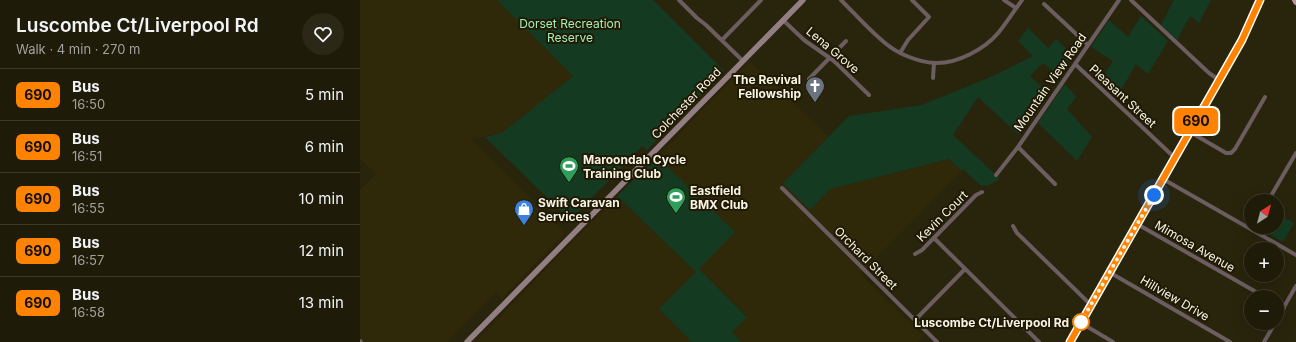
<!DOCTYPE html>
<meta charset="utf-8">
<style>
body{margin:0;font-family:Inter,sans-serif;background:#2c2817;color:#f1f3f6;height:100vh;display:flex;flex-direction:column;font-size:15px;white-space:nowrap}
*{box-sizing:border-box;margin:0}
p{font-size:13px;color:#a1a19c}
.icon{flex:none;width:22px;height:22px;fill:none;stroke:currentColor;stroke-width:2;stroke-linecap:round;stroke-linejoin:round}
.map{position:relative;flex:1;overflow:hidden}
.drawer{display:flex;flex-direction:column;background:#1f1b09;width:360px}
.drawer>*{flex:none}
.badge{padding:0 8px;border-radius:6px;font-size:14px;line-height:26px}
.needle{width:26px;rotate:36deg}
.fabs{position:absolute;left:884px;top:194px;display:grid;gap:8px}
.fabs a{display:grid;place-items:center;width:40px;height:40px;border-radius:50%;background:#1f1b09;box-shadow:0 4px 16px #0002,0 0 0 1px #3c392a;font-size:20px}
.you{position:absolute;width:20px;height:20px;margin:-10px;border:3px solid #fff;border-radius:50%;background:#1a73e8;box-shadow:0 0 0 6px #1a73e833}
.map>.badge{position:absolute;translate:-50% -50%;box-shadow:0 0 0 2px #fff}
.round{display:grid;place-items:center;flex:none;width:42px;height:42px;border-radius:21px;background:#2c2817}
.overview{display:flex;align-items:center;justify-content:space-between;height:68px;padding:0 16px}
h1{font-size:19px;font-weight:600;line-height:30px}
ul{padding:0;list-style:none}
li{display:flex;align-items:center;gap:12px;height:52px;padding:0 16px;border-top:1px solid #3c392a}
li div{flex:1}
li b{display:block;font-size:15px}
li em{font-style:normal}
li .badge{min-width:44px;font-weight:700;text-align:center}
main{display:flex;flex:1;min-height:0}
.map>svg:first-child{display:block}
.built{fill:#302909}
.green{fill:#143b22}
.lines{fill:none;stroke-linecap:round;stroke-linejoin:round}
.minor{stroke:#6b5d60;stroke-width:4}
.secondary{stroke:#937e83;stroke-width:5.5}
.primary{stroke:#b2979d;stroke-width:6}
.line-casing{stroke:#fff;stroke-width:9}
.line{stroke:#ff8200;stroke-width:6}
.walk{stroke:#f7f3e5;stroke-width:4;stroke-dasharray:0 7.2}
.stop-dot{fill:#fff;stroke:#ff8200;stroke-width:2}
.labels{text-anchor:middle;dominant-baseline:central;stroke-width:4;stroke-linejoin:round;paint-order:stroke}
.park-label{font-size:12px;fill:#a1eeb7;stroke:#201a04}
.street-label{font-size:12px;fill:#f7f3e5;stroke:#201a04}
.poi-label{font-size:12px;font-weight:bold;fill:#f7f3e5;stroke:#201a04;text-anchor:start}
.stop-label{font-size:12px;font-weight:bold;fill:#f7f3e5;stroke:#201a04;text-anchor:end}
</style>
<main>
<section class="drawer">
<div class="overview"><div><h1>Luscombe Ct/Liverpool Rd</h1><p>Walk · 4 min · 270 m</p></div><a class="round"><svg class="icon" aria-label="heart" viewBox="0 0 24 24"><path d="M12 20l-8-8c-3-5 5-10 8-4 3-6 11-1 8 4z"/></svg></a></div>
<ul>
<li><span class="badge" style="background:#ff8200;color:#111">690</span><div><b>Bus</b><p>16:50</p></div><em>5 min</em></li>
<li><span class="badge" style="background:#ff8200;color:#111">690</span><div><b>Bus</b><p>16:51</p></div><em>6 min</em></li>
<li><span class="badge" style="background:#ff8200;color:#111">690</span><div><b>Bus</b><p>16:55</p></div><em>10 min</em></li>
<li><span class="badge" style="background:#ff8200;color:#111">690</span><div><b>Bus</b><p>16:57</p></div><em>12 min</em></li>
<li><span class="badge" style="background:#ff8200;color:#111">690</span><div><b>Bus</b><p>16:58</p></div><em>13 min</em></li>
</ul>
</section>
<div class="map">
<svg width="936" height="342" viewBox="0 0 936 342">
<rect width="100%" height="100%" fill="#29240c"/>
<path class="built" d="M0,0H137L213,76L142,133L111,139L205,233L142,298L136,292L87,342H0V190L16,174L0,158Z
M390,61L469,137L423,183L450,210L470,189L589,159L602,171L500,274L564,336L558,342H381L372,332L387,316L339,269L297,157Z
M257,196L336,272L299,309L332,342H116Z"/>
<path class="green" d="M137,0H293L364,71L287,150L282,146L210,220L125,137L142,133L213,76Z
M814,0H851L839,23L830,16L817,40L801,25Z
M781,16L808,41L788,74L776,64L757,97L740,81L753,61L731,47L749,20L768,37Z
M668,28L688,48L696,39L713,55L698,76L683,63L670,76L688,93L674,112V116L659,135L618,97L593,135L640,179L627,186L625,185L621,186L603,169L602,171L589,159L470,189L450,210L423,183L489,116L562,105L635,75L673,56L658,41Z
M705,84L716,97L707,109L732,137L717,161L678,123Z
M297,157L375,232L339,269L387,317L372,332L381,342H332L299,309L336,272L257,196Z
M917,214L934,223L923,242L900,229L899,227H917Z"/>
<g class="lines">
<path class="minor" d="M319,0L337,18L346,25L382,60
M481,0C495,14 509,30 525,43C538,54 558,62 575,63C597,64 625,49 639,32C647,22 654,11 662,0
M644,0L656,8
M771,0L849,73L859,80
M684,4L728,45
M423,20L444,40L474,61L509,95
M362,40L401,0
M540,53L548,40L569,17L552,0
M715,64L815,158
M573,78L574,63
M449,79L486,41
M830,132L866,153H871L875,149L905,97
M658,147L695,184
M636,175L658,147L759,0
M803,179L936,255
M422,188L577,342
M908,201L936,153
M777,224L905,297
M653,226L657,233L731,305
M574,238L679,342
M555,254L562,250L616,195L622,192
M749,272L870,342
M917,304L924,308
M558,317L605,269
M917,319L936,286
M721,323L753,342
M0,341L1,342
M904,342L915,323"/>
<path class="secondary" d="M107,342L443,0
M710,342L883,40L900,0"/>
<path class="primary" d="M935,0L936,2"/>
</g>
<g class="lines">
<defs>
<path id="line" d="M710,342L882,40L900,0"/>
</defs>
<use href="#line" class="line-casing"/>
<use href="#line" class="line"/>
<path class="walk" d="M721,322L794,195"/>
</g>
<defs>
<symbol id="church-pin" viewBox="-11 -11 22 30"><path d="M0 17L-7.5 6A9.5 9.5 0 1 1 7.5 6Z" fill="#6b7280" stroke="#201a04"/><path d="M-1.2-6h2.4v3.5h3.3v2.4h-3.3V6h-2.4V-.1h-3.3v-2.4h3.3Z" fill="#fff"/></symbol>
<symbol id="stadium-pin" viewBox="-11 -11 22 30"><path d="M0 17L-7.5 6A9.5 9.5 0 1 1 7.5 6Z" fill="#2e9e5b" stroke="#201a04"/><path d="M0-5a6.5 5 0 1 0 0 10a6.5 5 0 1 0 0-10ZM-3.5-1.8h7v3.6h-7Z" fill="#fff"/></symbol>
<symbol id="shop-pin" viewBox="-11 -11 22 30"><path d="M0 17L-7.5 6A9.5 9.5 0 1 1 7.5 6Z" fill="#3f7fe0" stroke="#201a04"/><path d="M-5-2.5h2.3a2.7 3.5 0 0 1 5.4 0H5L5.5 6h-11ZM-1.5-2.5h3a1.5 2.3 0 0 0-3 0Z" fill="#fff"/></symbol>
</defs>
<g fill-rule="evenodd">
<use href="#church-pin" x="444" y="75" width="22" height="30"/>
<use href="#stadium-pin" x="198" y="155" width="22" height="30"/>
<use href="#stadium-pin" x="305" y="186" width="22" height="30"/>
<use href="#shop-pin" x="153" y="198" width="22" height="30"/>
</g>
<circle class="stop-dot" cx="721" cy="322" r="8"/>
<g class="labels">
<g class="park-label">
<text x="210" y="23">Dorset Recreation<tspan x="210" dy="14">Reserve</tspan></text>
</g>
<g class="street-label">
<text transform="translate(473 50) rotate(40)">Lena Grove</text>
<text transform="translate(690 82) rotate(-55)">Mountain View Road</text>
<text transform="translate(763 96) rotate(43)">Pleasant Street</text>
<text transform="translate(326 103) rotate(-46)">Colchester Road</text>
<text transform="translate(582 216) rotate(-45)">Kevin Court</text>
<text transform="translate(835 246) rotate(30)">Mimosa Avenue</text>
<text transform="translate(506 258) rotate(45)">Orchard Street</text>
<text transform="translate(815 298) rotate(30)">Hillview Drive</text>
</g>
<g class="poi-label">
<text x="441" y="79" text-anchor="end">The Revival<tspan x="441" dy="14">Fellowship</tspan></text>
<text x="223" y="159">Maroondah Cycle<tspan x="223" dy="14">Training Club</tspan></text>
<text x="330" y="190">Eastfield<tspan x="330" dy="14">BMX Club</tspan></text>
<text x="178" y="202">Swift Caravan<tspan x="178" dy="14">Services</tspan></text>
</g>
<g class="stop-label">
<text x="709" y="322">Luscombe Ct/Liverpool Rd</text>
</g>
</g>
</svg>
<div class="fabs">
<a><svg class="needle" viewBox="-14 -14 28 28"><path d="M0-13l5 13h-10z" fill="#e53935"/><path d="M0 13l5-13h-10z" fill="#a1a19c"/></svg></a>
<a>+</a>
<a>−</a>
</div>
<div class="you" style="left:794px;top:195px"></div>
<b class="badge" style="left:836px;top:121px;background:#ff8200;color:#111">690</b>
</div>
</main>
